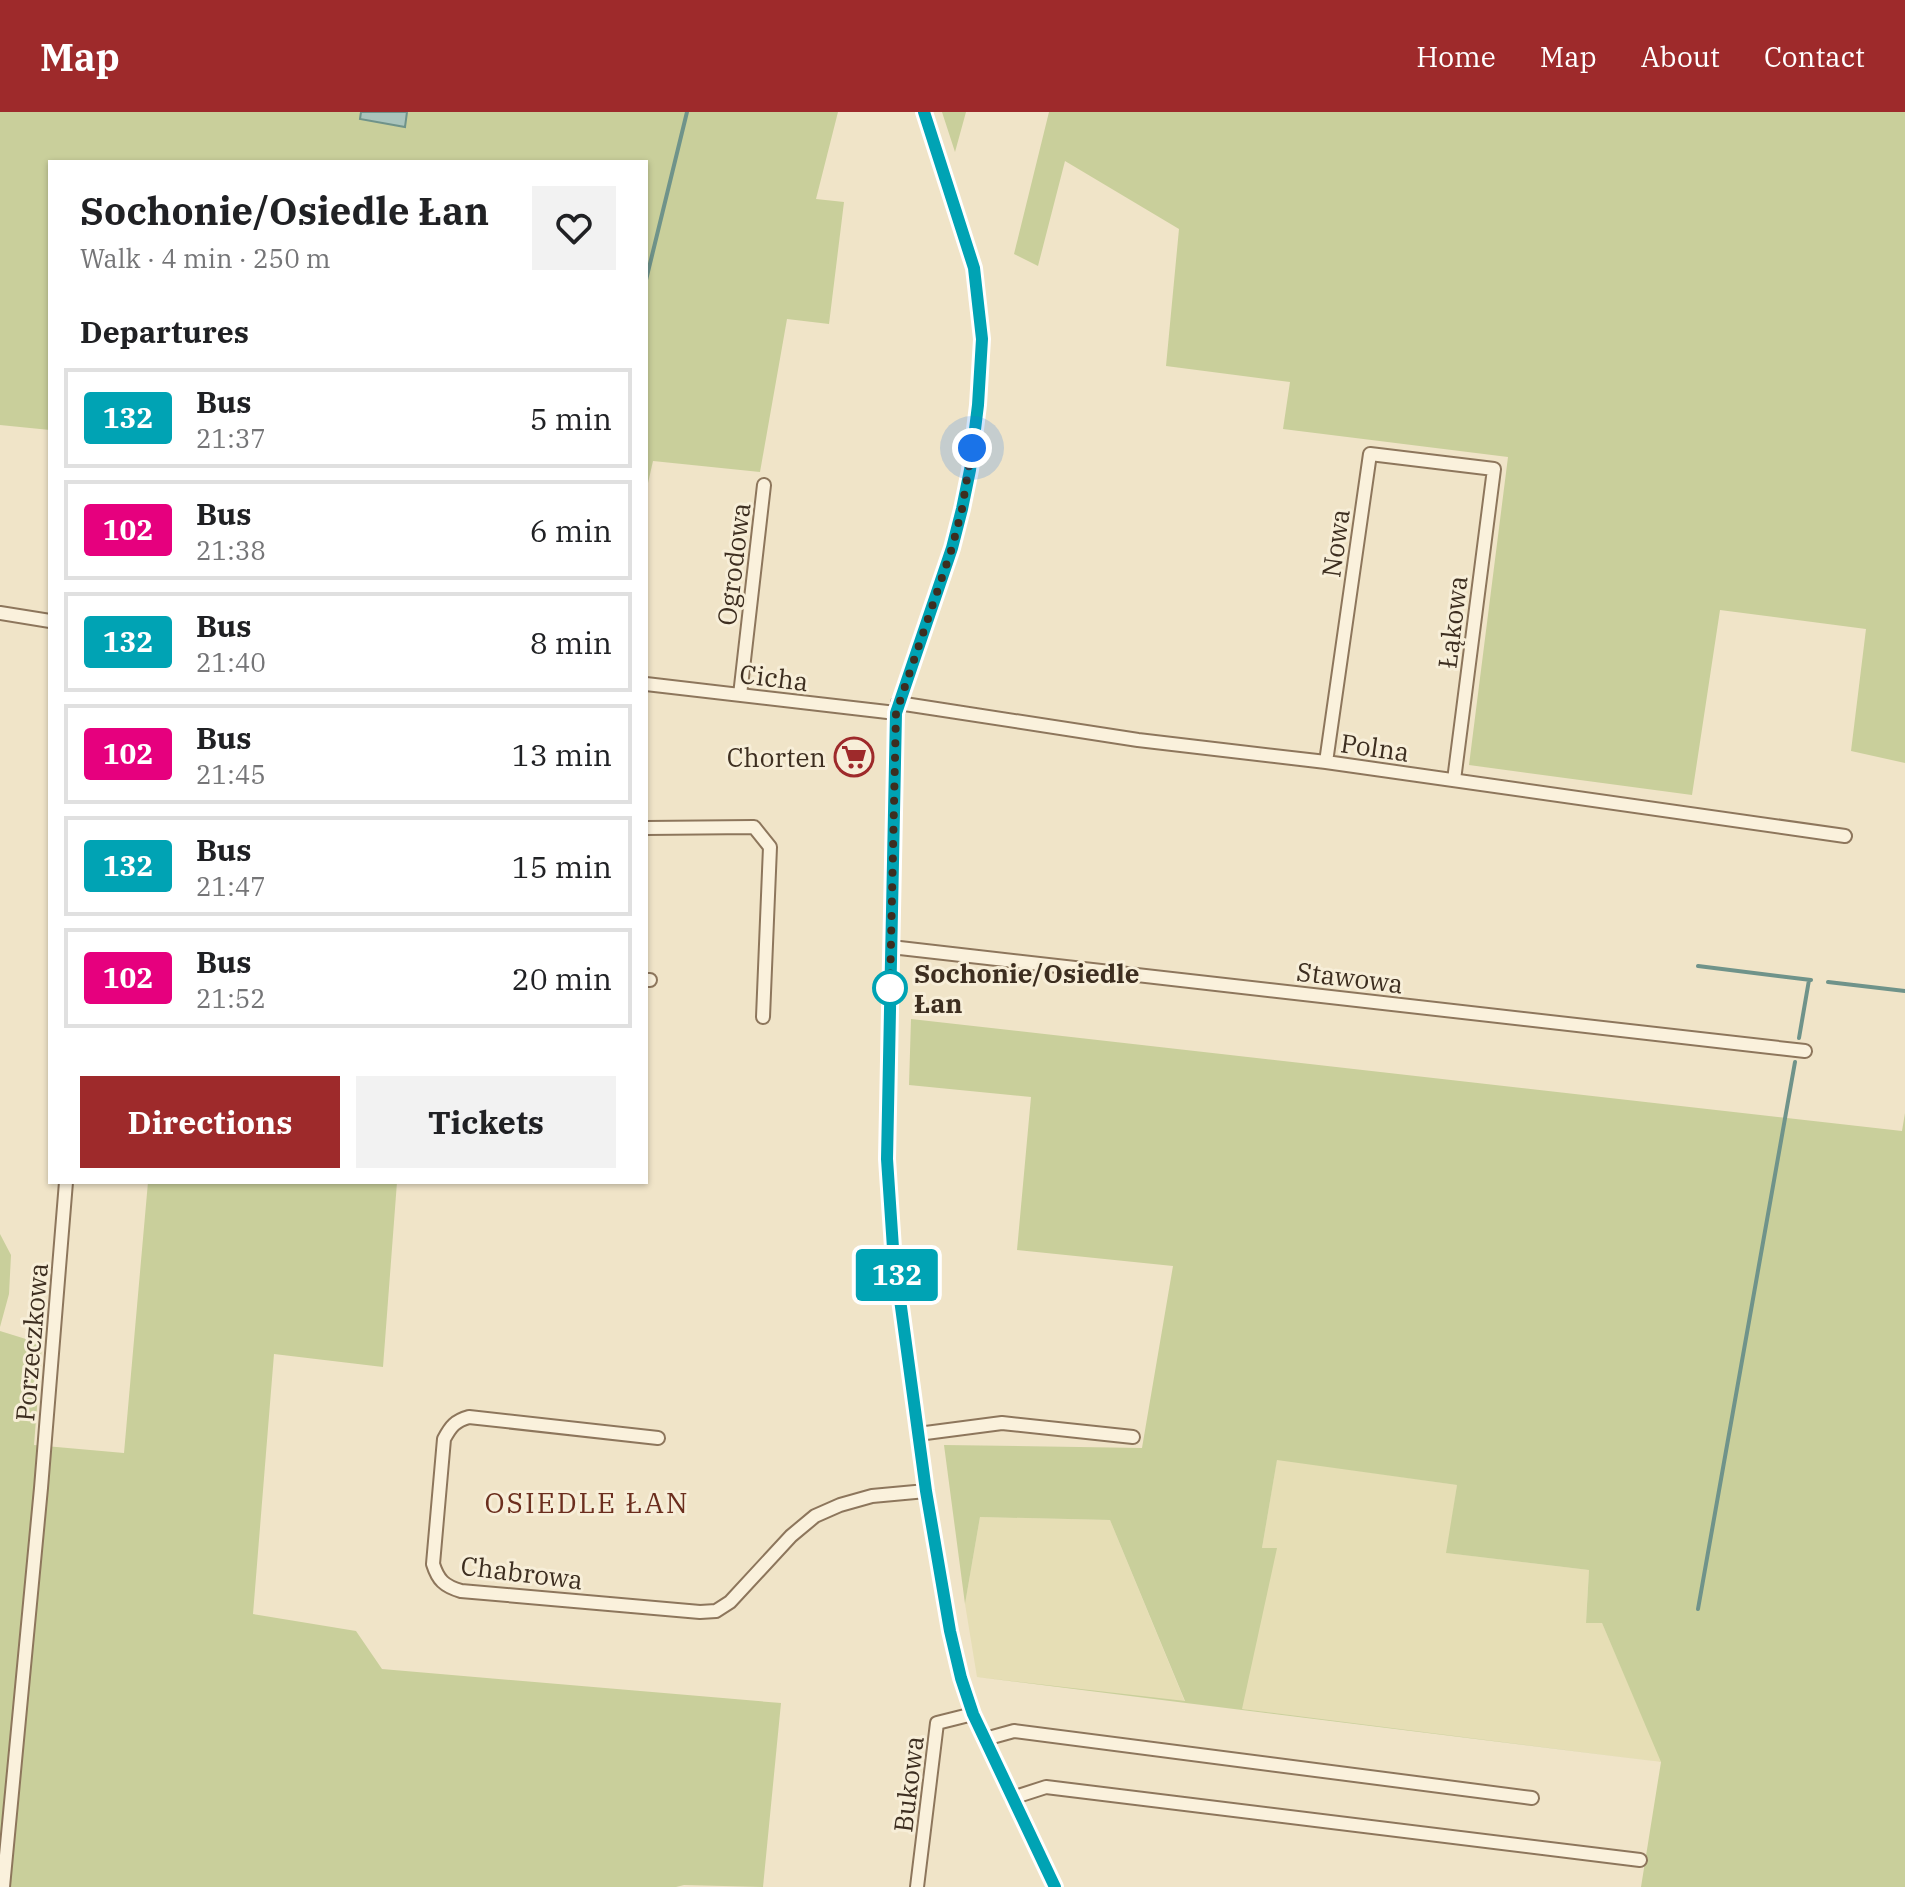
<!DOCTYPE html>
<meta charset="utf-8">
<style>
body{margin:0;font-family:"IBM Plex Serif",serif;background:#f2f2f2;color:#202124;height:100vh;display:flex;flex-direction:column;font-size:30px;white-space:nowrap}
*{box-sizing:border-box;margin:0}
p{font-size:26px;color:#757577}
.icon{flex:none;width:44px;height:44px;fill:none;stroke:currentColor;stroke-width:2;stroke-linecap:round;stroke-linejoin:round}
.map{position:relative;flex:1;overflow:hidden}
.side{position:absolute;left:48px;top:48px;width:600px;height:1024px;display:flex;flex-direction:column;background:#fff;border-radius:0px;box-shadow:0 2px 6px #0004}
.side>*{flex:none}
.badge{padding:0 16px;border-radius:6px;font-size:28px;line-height:52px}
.you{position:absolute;width:40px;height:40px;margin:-20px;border:6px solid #fff;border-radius:50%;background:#1a73e8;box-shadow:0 0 0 12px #1a73e833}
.map>.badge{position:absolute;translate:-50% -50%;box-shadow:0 0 0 4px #fff}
h2{padding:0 32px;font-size:30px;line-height:72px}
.round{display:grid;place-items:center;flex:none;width:84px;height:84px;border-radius:0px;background:#f2f2f2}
.head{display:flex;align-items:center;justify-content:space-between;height:136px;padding:0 32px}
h1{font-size:38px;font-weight:700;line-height:60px}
.cta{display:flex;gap:16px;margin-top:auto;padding:16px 32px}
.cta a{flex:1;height:92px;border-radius:0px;background:#9e2a2b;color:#fff;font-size:32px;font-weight:700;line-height:92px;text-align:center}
.cta a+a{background:#f2f2f2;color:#202124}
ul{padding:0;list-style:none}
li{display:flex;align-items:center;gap:24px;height:100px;margin:0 16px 12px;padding:0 16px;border:4px solid #e0e0e0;border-radius:0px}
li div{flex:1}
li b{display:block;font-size:30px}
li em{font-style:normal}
li .badge{min-width:88px;font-weight:700;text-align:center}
header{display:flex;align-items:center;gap:48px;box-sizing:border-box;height:112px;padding:0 40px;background:#9e2a2b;color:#fff}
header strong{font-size:38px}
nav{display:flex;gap:44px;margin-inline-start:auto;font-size:28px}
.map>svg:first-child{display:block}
.farmland{fill:#e6deb5}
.green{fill:#c9cf9b;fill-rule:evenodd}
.water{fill:#a9c4bc;stroke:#6f938a;stroke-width:2}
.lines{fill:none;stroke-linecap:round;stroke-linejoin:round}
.stream{stroke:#6f938a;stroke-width:4}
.minor-casing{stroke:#8d765c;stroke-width:16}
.minor{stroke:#faf1dc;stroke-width:12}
.line-casing{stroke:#fff;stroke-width:18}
.line{stroke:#00a3b4;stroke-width:12}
.walk{stroke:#3d2e20;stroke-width:8;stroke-dasharray:0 14.4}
.stop-dot{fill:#fff;stroke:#00a3b4;stroke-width:4}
.labels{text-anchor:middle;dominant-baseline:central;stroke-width:6;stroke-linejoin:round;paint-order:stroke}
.street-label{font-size:26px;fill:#3d2e20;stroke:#f7eed8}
.poi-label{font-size:26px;fill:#3d2e20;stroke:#f7eed8;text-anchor:end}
.stop-label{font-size:26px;font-weight:bold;fill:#3d2e20;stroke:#f7eed8;text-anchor:start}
.neighbourhood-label{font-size:28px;letter-spacing:2px;fill:#6b2e1e;stroke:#f7eed8}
</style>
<header>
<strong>Map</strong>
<nav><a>Home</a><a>Map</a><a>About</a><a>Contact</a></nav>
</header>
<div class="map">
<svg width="1905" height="1775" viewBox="0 0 1905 1775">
<rect width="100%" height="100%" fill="#f0e4c8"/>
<path class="farmland" d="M1277,1347L1457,1373L1447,1441L1589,1458L1586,1510L1602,1511L1662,1650L1241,1597L1276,1437L1262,1436Z
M980,1405L1110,1408L1185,1590L977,1565L965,1492Z"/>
<path class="green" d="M0,0H838L816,87L844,90L829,212L787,207L760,360L653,349L646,380V50H50V318L0,313Z
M942,0H966L955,40Z
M1049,0H1905V651L1851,639L1866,517L1720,498L1692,683L1469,653L1508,345L1283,317L1290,270L1166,254L1179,117L1065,49L1038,154L1014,142Z
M911,907L1902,1019L1905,1001V1775H1641L1661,1650L977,1565L1185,1589L1110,1408L980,1405L965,1492L944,1333L1142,1336L1173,1154L1017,1138L1031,985L909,973ZM1277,1348L1457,1373L1446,1441L1589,1458L1586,1511H1602L1661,1650L1242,1597L1277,1436H1262Z
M148,1070H397L383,1255L274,1242L253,1502L356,1519L382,1557L781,1591L763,1775L684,1773L676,1775H0V1219L42,1232L34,1333L124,1341Z
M0,1122L11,1143L9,1182L0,1215Z"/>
<path class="water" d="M361,0H407L405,15L360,7Z"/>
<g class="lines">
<path class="stream" d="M646,168L687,0
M1698,854L1811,868
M1828,870L1905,879
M1799,926L1809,868
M1698,1497L1795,950"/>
<defs>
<path id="minor" d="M924,0L974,156L982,227L978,293L970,358L962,397L952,436L896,601L887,1047L893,1136L926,1379L950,1519L961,1566L973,1602L1055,1775
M0,501L50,509
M646,572L896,601
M740,583L764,373
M898,591L1138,628L1326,650L1845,724
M1326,650L1370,342L1494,357L1454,668
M646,716L754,715L770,735L763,905
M891,835L1805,939
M646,868H650
M918,1322L1002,1311L1133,1325
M658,1326L469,1305C455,1309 451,1314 444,1327L433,1452C438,1468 444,1474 461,1479L700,1500L716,1499L730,1490L791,1424L815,1404L840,1393L872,1384L926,1379
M985,1627L1014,1619L1532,1686
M1012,1686L1046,1675L1640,1748
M3,1775L41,1376L66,1070
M917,1775L937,1611L973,1602"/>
</defs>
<use href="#minor" class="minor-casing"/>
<use href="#minor" class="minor"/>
</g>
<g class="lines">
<defs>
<path id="line" d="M924,0L974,156L982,227L978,293L970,358L962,397L952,436L896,601L887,1047L893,1136L926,1379L950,1519L961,1566L973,1602L1055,1775"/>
</defs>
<use href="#line" class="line-casing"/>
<use href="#line" class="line"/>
<path class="walk" d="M890,876L896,601L952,436L962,397L972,336"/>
</g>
<defs>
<symbol id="supermarket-ring" viewBox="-11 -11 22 22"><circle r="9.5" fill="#f7eed8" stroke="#9e2a2b" stroke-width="1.5"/><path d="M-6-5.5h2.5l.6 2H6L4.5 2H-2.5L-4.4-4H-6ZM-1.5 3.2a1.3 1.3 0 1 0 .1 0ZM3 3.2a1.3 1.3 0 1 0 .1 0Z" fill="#9e2a2b"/></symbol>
</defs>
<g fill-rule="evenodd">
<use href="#supermarket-ring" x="832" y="623" width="44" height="44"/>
</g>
<circle class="stop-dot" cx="890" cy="876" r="16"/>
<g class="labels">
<g class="street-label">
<text transform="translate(1335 431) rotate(-82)">Nowa</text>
<text transform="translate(733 452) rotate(-83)">Ogrodowa</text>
<text transform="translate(1452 510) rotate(-83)">Łąkowa</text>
<text transform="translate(774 565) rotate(7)">Cicha</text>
<text transform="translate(1375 635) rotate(8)">Polna</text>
<text transform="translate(1350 865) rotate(7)">Stawowa</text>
<text transform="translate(31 1230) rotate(-85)">Porzeczkowa</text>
<text transform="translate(522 1460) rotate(7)">Chabrowa</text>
<text transform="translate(908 1672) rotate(-83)">Bukowa</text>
</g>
<g class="poi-label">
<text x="826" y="645">Chorten</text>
</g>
<g class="stop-label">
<text x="914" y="861">Sochonie/Osiedle<tspan x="914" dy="30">Łan</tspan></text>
</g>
<g class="neighbourhood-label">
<text x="587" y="1390">OSIEDLE ŁAN</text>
</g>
</g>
</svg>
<div class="you" style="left:972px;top:336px"></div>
<b class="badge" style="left:897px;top:1163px;background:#00a3b4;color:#fff">132</b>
<section class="side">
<div class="head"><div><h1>Sochonie/Osiedle Łan</h1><p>Walk · 4 min · 250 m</p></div><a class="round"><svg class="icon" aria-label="heart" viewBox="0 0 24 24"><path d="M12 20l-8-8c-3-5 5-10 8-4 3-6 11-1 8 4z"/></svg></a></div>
<h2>Departures</h2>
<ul>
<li><span class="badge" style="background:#00a3b4;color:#fff">132</span><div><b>Bus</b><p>21:37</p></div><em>5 min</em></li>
<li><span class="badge" style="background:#e6007e;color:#fff">102</span><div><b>Bus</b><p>21:38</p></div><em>6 min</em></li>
<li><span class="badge" style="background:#00a3b4;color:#fff">132</span><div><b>Bus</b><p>21:40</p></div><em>8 min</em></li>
<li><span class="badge" style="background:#e6007e;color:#fff">102</span><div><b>Bus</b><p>21:45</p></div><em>13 min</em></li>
<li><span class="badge" style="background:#00a3b4;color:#fff">132</span><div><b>Bus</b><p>21:47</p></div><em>15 min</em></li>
<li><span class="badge" style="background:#e6007e;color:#fff">102</span><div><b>Bus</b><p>21:52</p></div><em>20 min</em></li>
</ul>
<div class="cta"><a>Directions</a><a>Tickets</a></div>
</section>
</div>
